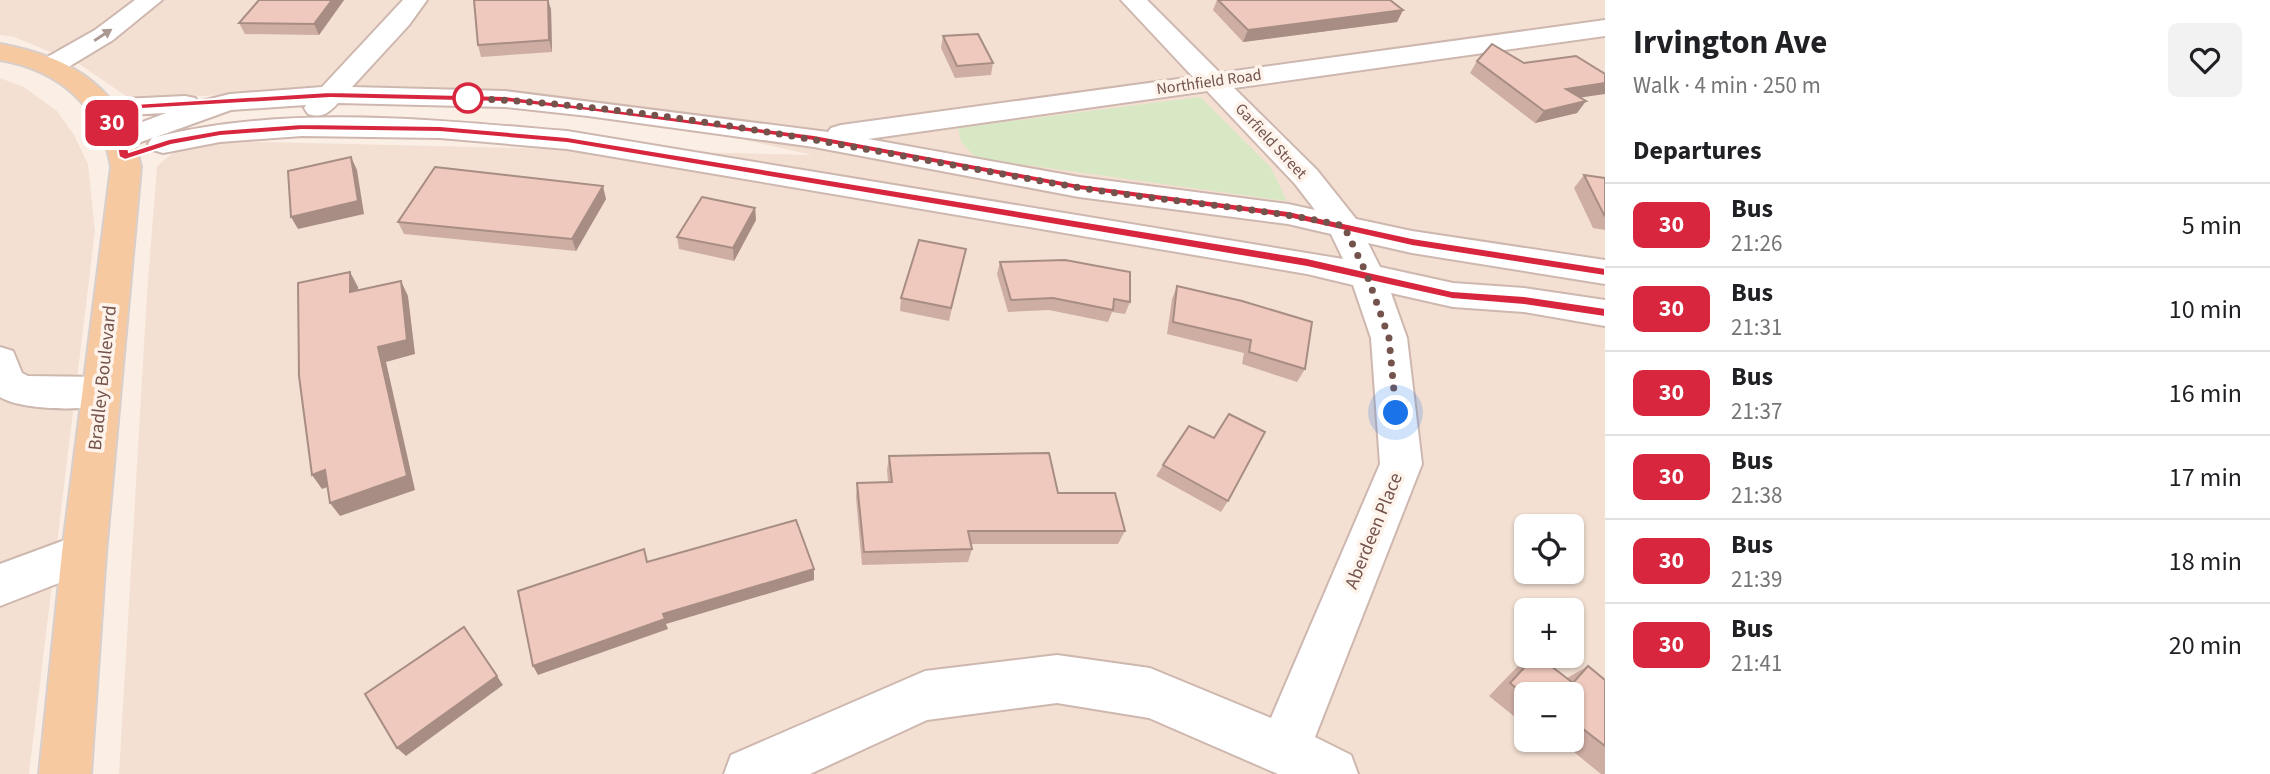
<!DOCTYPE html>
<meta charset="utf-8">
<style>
body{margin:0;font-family:"Source Sans 3",sans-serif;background:#f2f2f2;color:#202124;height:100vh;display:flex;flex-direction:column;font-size:26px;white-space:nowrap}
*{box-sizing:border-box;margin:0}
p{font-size:23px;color:#757577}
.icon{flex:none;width:38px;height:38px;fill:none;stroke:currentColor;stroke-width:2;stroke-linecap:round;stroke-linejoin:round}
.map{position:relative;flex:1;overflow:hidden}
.panel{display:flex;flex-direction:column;background:#fff;width:665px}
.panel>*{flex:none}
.badge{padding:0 14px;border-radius:10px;font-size:24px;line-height:46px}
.tools{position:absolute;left:1514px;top:514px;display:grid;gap:14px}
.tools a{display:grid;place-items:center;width:70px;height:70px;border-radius:10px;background:#fff;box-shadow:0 2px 5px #0004;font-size:35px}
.you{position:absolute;width:35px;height:35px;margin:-18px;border:5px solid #fff;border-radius:50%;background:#1a73e8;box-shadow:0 0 0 10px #1a73e833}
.map>.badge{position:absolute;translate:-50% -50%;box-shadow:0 0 0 4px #fff}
h2{padding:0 28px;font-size:26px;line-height:63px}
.round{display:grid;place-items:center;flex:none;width:74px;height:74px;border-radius:10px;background:#f2f2f2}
.headline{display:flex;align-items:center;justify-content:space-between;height:119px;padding:0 28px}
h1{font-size:33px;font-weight:700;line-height:52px}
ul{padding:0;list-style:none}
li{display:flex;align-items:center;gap:21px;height:84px;padding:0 28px;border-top:2px solid #e0e0e0}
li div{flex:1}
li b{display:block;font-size:26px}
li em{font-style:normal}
li .badge{min-width:77px;font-weight:700;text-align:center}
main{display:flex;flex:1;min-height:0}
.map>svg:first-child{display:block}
.residential{fill:#f3e0d3;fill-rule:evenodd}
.green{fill:#d8e8c4}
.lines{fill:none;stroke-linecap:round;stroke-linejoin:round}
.minor-casing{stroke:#ceb7af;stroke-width:4}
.major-casing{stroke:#d8cfcd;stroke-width:4}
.minor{fill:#fff;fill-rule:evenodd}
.major{fill:#f7c9a0;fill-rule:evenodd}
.wall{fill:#ceada3}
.shaded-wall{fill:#a78d84}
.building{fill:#efc9bd;stroke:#a78d84;stroke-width:2}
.oneway{fill:#ab9893}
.line{fill:#d7263d;stroke:#fff;stroke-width:2}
.walk{stroke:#73534b;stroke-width:7;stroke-dasharray:0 12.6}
.stop-dot{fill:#fff;stroke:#d7263d;stroke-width:3.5}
.labels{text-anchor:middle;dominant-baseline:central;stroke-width:7;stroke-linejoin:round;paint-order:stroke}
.far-street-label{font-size:16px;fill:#73534b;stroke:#fef3eb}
.street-label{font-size:19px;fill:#73534b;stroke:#fef3eb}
</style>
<main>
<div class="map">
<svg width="1605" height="774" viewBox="0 0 1605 774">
<rect width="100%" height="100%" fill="#fbefe5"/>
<path class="residential" d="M0,0H1605V774H119L147,293L157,166L174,152L219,141L812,155L589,105L380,86L132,100L79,64L14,37L0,35ZM1526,527H1572V572H1526ZM1526,611H1572V656H1526ZM1526,695H1572V740H1526Z
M0,78L24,87L57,111L74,135L88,164L95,231L29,774H0Z"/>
<path class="green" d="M1200,97L1271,168L1287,201L976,158L961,142L958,128Z"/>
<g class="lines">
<defs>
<path id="minor" d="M135,0H162L113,40L60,72L51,74L42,72L38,66L42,60L95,30Z
M403,0H427L409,25L352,87L505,91L828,132L831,128L841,125L1193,77L1121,0H1147L1220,73L1605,20V36L1234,88L1317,170L1356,219L1412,231L1605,260V284L1412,253L1368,243L1380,267L1453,283L1524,288L1605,300V326L1524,312L1453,307L1391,293L1407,338L1422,464L1315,737L1351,755L1358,774H1278L1149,718L1057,703L927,720L810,774H724L731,755L925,671L1057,655L1150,668L1271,718L1380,464L1371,338L1353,285L1307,274L567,149L440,138L302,136L220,142L163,153L153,150L148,144L152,138L121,149L111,146L106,140L111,134L166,113L102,116L92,114L88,108L92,102L102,100L185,96L195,98L198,102L230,94L322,87ZM1207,91L1295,184L1315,210L1288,204L1079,177L868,139ZM338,103L505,107L588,116L814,147L1079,197L1288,224L1331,234L1343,259L567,131C432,120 289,104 156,137L231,110L306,105L304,108L308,114C322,118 328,114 338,103Z
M0,347L13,351L22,373L28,376L101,377L115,381L120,392L115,403C89,411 23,411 0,397Z
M84,533L100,539L106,553L100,567L0,606V564Z"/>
<path id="major" d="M0,44C73,57 126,90 141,167L106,553L91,774H39L62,553L111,167C101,106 59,70 0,60Z"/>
</defs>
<use href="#minor" class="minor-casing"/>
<use href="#major" class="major-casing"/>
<use href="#minor" class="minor"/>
<use href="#major" class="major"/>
</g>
<path class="wall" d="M344,0L319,35L245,34L239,23Z
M1217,0H1390L1403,10L1397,22L1243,42L1213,10Z
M551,9L552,52L481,57L478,45Z
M943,36L993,63L991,75L955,78L941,48Z
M1477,61L1581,98L1586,101L1577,113L1535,123L1470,73Z
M1584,175L1605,178V230L1593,228L1574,188Z
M606,199L576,251L404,234L398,222Z
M755,208L756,220L734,261L679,249L677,237Z
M966,249L949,321L900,311L901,298Z
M1000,262L1130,302L1125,314L1112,312L1108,322L1049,310L1008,312L997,274Z
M1177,286L1305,369L1297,382L1242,364L1244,353L1167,334L1172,299Z
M889,456L1058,493L1125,531L1118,544H971L972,549L968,562L862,565L856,497L857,483L888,482L887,470Z
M1163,465L1228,501L1221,512L1156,476Z
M1534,656H1538L1567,678L1588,666L1605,680V774H1601L1559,740H1572V695H1526V726L1489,696L1516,668Z"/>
<path class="shaded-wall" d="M332,0H344L319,35L314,24Z
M548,0L551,9L552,52L549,40Z
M1403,10L1397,22L1243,42L1248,30Z
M1605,83V94L1557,101L1566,89Z
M1586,101L1577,113L1535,123L1544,111Z
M351,157L357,170L364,214L298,229L291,217Z
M603,186L606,199L576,251L572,239Z
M755,208L756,220L734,261L733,248Z
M350,272L358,287L359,307L350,292Z
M401,281L408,296L415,354L386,362L415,490L340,516L330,503L378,347Z
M325,470L335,484L322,489L312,475Z
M814,569V580L666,624L668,629L538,675L533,666L663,614Z
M464,627L503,685L406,756L397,748Z"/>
<path class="building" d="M259,0H332L314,24L239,23Z
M474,0H548L549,40L478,45Z
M1218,0H1390L1403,10L1248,30Z
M978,34L993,63L957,66L943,36Z
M1492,44L1524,63L1576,56L1605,74V83L1566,89L1586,101L1544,111L1477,61Z
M351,157L358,201L291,217L288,171Z
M435,167L603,186L572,239L398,222Z
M1584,175L1605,178V216L1604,215Z
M702,197L755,208L733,248L677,237Z
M919,240L966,249L951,308L901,298Z
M1065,260L1130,272V302L1114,299L1113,310L1053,298L1011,300L1000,262Z
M350,272V292L401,281L407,340L378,347L407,476L330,503L325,470L312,475L299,376L298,283Z
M1177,286L1242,301L1312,322L1305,369L1249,352L1251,340L1173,322Z
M1229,414L1265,432L1228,501L1163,465L1189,426L1214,438Z
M1049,453L1058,493H1115L1125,531H968L972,549L864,552L857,483L892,482L889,456Z
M796,520L814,569L663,614L665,619L533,666L518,591L644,549L647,562Z
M464,627L497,676L397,748L365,694Z
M1535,656H1538L1573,683L1588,666L1605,680V746L1574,722L1572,725V695H1526V696L1510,683Z"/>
<defs><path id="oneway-solid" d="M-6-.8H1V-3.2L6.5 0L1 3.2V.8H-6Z" transform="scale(1.75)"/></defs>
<use class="oneway" href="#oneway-solid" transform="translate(103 35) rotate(-33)"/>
<path class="line" d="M330,92L505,96L814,135L1079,184L1288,211L1412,238L1605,268V276L1412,246L1288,218L1079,190L814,141L588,111L505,102L330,98L109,111L126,140L129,152L169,139L220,130L302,124L440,126L567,137L1307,258L1452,291L1524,296L1605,308V317L1524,305L1452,299L1307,267L567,143L440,132L302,130L220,136L171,145L125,160L119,157L116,140L97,108L102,106Z"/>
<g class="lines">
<path class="walk" d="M468,98H461C668,106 872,152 1076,187C1165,202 1255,206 1344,226L1367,275L1389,338L1396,413"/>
</g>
<circle class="stop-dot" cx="468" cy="98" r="14"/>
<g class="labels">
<g class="far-street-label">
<text transform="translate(1209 82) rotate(-8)">Northfield Road</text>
<text transform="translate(1271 141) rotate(47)">Garfield Street</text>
</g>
<g class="street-label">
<text transform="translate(103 378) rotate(-84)">Bradley Boulevard</text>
<text transform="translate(1374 531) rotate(-68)">Aberdeen Place</text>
</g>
</g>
</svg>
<div class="tools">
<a><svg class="icon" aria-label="locate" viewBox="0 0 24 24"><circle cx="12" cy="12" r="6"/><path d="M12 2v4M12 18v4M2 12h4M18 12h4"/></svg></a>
<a>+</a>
<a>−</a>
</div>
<div class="you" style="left:1396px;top:413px"></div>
<b class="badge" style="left:112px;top:123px;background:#d7263d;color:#fff">30</b>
</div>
<section class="panel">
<div class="headline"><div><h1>Irvington Ave</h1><p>Walk · 4 min · 250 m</p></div><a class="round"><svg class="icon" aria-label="heart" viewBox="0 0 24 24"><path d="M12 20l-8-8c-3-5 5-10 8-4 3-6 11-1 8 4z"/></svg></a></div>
<h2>Departures</h2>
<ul>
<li><span class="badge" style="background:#d7263d;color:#fff">30</span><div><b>Bus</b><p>21:26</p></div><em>5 min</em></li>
<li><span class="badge" style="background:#d7263d;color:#fff">30</span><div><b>Bus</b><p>21:31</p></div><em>10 min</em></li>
<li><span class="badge" style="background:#d7263d;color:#fff">30</span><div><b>Bus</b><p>21:37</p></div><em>16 min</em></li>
<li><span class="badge" style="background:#d7263d;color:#fff">30</span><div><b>Bus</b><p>21:38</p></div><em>17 min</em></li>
<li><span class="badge" style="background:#d7263d;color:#fff">30</span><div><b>Bus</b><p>21:39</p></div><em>18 min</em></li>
<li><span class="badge" style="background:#d7263d;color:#fff">30</span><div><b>Bus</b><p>21:41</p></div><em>20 min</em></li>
</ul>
</section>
</main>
